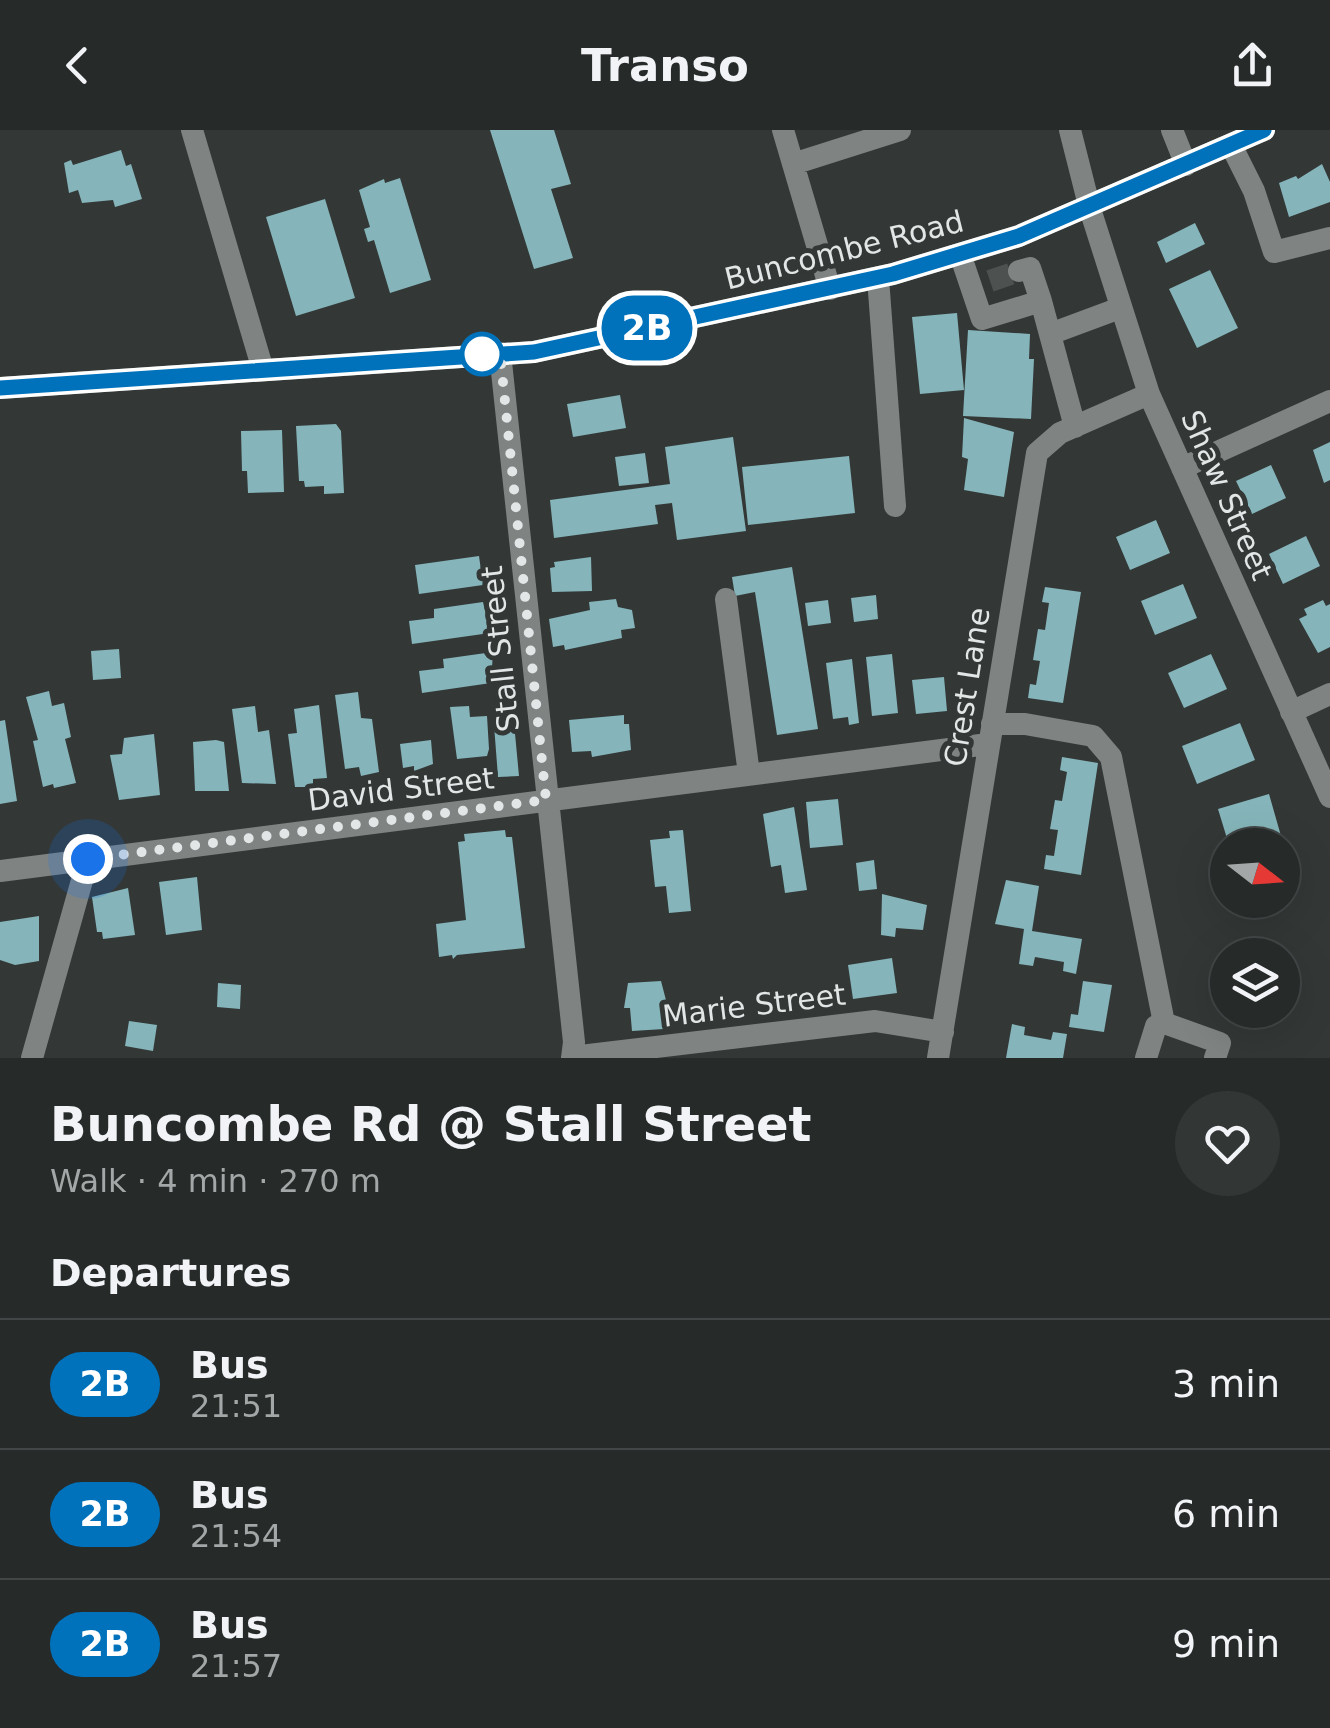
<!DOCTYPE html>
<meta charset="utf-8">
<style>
body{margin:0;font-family:"DejaVu Sans",sans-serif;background:#323635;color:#f1f3f6;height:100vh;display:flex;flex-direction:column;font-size:38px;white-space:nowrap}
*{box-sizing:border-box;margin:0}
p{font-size:32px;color:#a4a7a8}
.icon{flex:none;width:55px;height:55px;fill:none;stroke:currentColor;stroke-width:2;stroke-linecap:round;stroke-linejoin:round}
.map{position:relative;height:928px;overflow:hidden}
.sheet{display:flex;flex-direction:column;background:#262a29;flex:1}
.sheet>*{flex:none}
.badge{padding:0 20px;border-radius:32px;font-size:35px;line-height:65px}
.needle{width:65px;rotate:107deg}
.buttons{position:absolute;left:1210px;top:698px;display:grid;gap:20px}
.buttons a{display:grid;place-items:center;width:90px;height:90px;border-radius:50%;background:#262a29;box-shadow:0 10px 40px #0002,0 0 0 2px #424646;font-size:50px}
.you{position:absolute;width:50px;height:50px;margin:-25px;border:8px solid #fff;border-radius:50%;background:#1a73e8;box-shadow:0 0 0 15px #1a73e833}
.map>.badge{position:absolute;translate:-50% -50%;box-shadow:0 0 0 5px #fff}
h2{padding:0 50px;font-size:38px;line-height:90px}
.round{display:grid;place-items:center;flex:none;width:105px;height:105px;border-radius:52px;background:#323635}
.headline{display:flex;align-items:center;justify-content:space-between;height:170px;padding:0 50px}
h1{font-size:48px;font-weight:700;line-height:75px}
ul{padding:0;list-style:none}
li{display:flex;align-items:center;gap:30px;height:130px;padding:0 50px;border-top:2px solid #424646}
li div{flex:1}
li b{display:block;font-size:38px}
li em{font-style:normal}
li .badge{min-width:110px;font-weight:700;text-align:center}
header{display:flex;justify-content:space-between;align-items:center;height:130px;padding:0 50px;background:#262a29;font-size:45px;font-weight:700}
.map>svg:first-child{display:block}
.building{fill:#85b5ba}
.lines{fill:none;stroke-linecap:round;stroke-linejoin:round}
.minor-tunnel{stroke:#4d5251;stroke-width:22;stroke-dasharray:22 11;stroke-linecap:butt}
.minor{stroke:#7f8483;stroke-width:22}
.line-casing{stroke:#fff;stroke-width:22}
.line{stroke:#0072bc;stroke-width:15}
.walk{stroke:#e3e6e6;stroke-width:10;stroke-dasharray:0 18}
.stop-dot{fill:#fff;stroke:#0072bc;stroke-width:5}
.labels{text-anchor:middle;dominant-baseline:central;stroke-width:10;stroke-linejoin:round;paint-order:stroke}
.street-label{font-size:30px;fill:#e3e6e6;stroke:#333837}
</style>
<header><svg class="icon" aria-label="back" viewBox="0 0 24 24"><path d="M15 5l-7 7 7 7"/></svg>Transo<svg class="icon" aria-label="share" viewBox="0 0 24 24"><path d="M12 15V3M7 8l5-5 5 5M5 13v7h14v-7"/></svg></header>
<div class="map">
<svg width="1330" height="928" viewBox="0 0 1330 928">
<rect width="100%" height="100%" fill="#333837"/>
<path class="building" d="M490,0H554L571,54L551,59L573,128L534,139Z
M121,20L126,36L131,34L142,69L115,77L113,70L82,73L78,60L69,63L64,33L71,30L73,35Z
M1322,34L1330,52V72L1289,87L1279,53L1296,46L1298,49Z
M400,48L431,150L390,163L374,110L368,112L364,99L370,97L359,60L384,49L385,53Z
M325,69L355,168L296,186L266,87Z
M1195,93L1205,114L1166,133L1157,112Z
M1210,140L1238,198L1197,218L1169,159Z
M957,183L964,260L920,264L912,187Z
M968,200L1030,204L1029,229H1034L1031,289L963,286Z
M620,265L626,298L573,307L567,274Z
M964,288L1014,302L1004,367L964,360L968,329L962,327Z
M336,294L341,301L344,363L324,364V356L305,357L304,351H299L296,296Z
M282,300L284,362L248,363L247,341H242L241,301Z
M733,307L746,401L677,410L672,373L655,375L658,394L554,408L550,370L670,354L665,317Z
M1330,312V350L1324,353L1313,320Z
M645,323L649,353L619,356L615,327Z
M849,326L855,383L748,395L742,337Z
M1271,335L1286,368L1252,384L1236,351Z
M1156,390L1170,423L1130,440L1116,407Z
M1306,406L1320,436L1283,454L1269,424Z
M479,426L483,455L419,464L415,435Z
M591,427L592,461L552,462L550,438L555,437L554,432Z
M792,437L818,599L777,605L755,462L735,466L732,447Z
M1183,454L1197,488L1155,505L1141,471Z
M1045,457L1081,462L1063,573L1028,568L1030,554L1036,555L1040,531L1033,530L1038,499L1045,500L1049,473L1042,472Z
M876,465L878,489L854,492L851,468Z
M616,469L618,477L632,480L635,498L621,500L622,508L565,520L564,515L553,517L549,489L590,480L589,472Z
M828,470L831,493L808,496L805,473Z
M1323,470L1326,476L1330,474V517L1318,523L1299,489L1307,485L1304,479Z
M483,472L490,503L412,514L409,491L434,488V479Z
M119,519L121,548L93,550L91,521Z
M493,522L491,553L422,563L419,541L444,538L443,529Z
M892,524L898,583L872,586L866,527Z
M1211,524L1227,559L1184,578L1168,543Z
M852,529L859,593L849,595L848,587L833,589L826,533Z
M944,547L947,581L916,584L912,550Z
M49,561L52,576L64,573L71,607L65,609L76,653L54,658L53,654L43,657L33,611L38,610L26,567Z
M358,562L361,588L372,589L379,642L361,646L359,637L345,639L335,565Z
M319,575L327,648L313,649V657H295L288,604L297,603L294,579Z
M255,576L258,602L269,600L276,654L242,653L232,579Z
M469,576L470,587L487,586L489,619L487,626L457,629L450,577Z
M624,585V594H629L631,620L592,627L591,621L572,622L569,590Z
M5,590L17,671L0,674V591Z
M514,593L519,646L498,647L494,595Z
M1240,593L1255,630L1197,654L1182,616Z
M154,604L160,665L119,670L110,625L122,624L124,608Z
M216,610L224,612L229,661H195L193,612Z
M431,610L433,634L414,641V636L403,638L400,614Z
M1062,627L1098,633L1081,745L1044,739L1046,725L1054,726L1058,700L1050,699L1055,670L1062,671L1067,642L1060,640Z
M1269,664L1281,706L1253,715H1229L1218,679Z
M838,669L843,715L810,718L806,672Z
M794,677L807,760L785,763L781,735L771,737L763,684Z
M505,700L506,707H512L525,818L457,825L453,829L452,825L439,827L436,794L466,790L458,712L465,711L464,704Z
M683,700L691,781L669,783L666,756L655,757L650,710L670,708L669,701Z
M874,730L877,759L859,761L856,733Z
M197,747L202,800L166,805L159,752Z
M1006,750L1039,756L1032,801L1082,809L1076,844L1063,841L1064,832L1035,827L1033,836L1019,834L1024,799L995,794Z
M128,758L135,805L103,809L102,802H97L92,767Z
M882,764L927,775L923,800L896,798L895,807L881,805Z
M39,786V831L15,835L0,830V792Z
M892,828L897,863L853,869L848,835Z
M661,851L667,874H662L664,899L632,901L630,878H624L628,853Z
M1083,851L1112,855L1104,902L1069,897L1071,884L1078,885Z
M218,853L241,855L240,879L217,877Z
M129,891L157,895L153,921L125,916Z
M1012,894L1025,897L1024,905L1051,910L1053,902L1067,904L1063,928H1006Z"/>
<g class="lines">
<path class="minor-tunnel" d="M990,151L1019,141"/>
<path class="minor" d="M192,0L263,240
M783,0L830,159
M1070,0L1090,79L1149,264L1330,667
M1172,0L1186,35
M1231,15L1254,61L1274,122L1330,108
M793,34L900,0
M960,124L982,189L1041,171L1075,297
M1019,141L1030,138L1041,171
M878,148L895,376
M1050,204L1120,178
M500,223L574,912L572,928
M0,258L534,222L893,144L1019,106L1264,0
M1182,338L1330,271
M726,469L749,644
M1291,582L1330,564
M992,594H1025L1093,606L1111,627L1164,893
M0,741L988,614
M1164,893L1220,913L1215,928
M572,927L875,891L943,902
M32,928L88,729
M938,928L1037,323L1060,303L1149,264
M1146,928L1156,896L1164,893"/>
</g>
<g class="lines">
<defs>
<path id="line" d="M0,258L534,222L893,144L1019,106L1264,0"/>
</defs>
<use href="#line" class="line-casing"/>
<use href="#line" class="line"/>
<path class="walk" d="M88,729L546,670L500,223L482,224"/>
</g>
<circle class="stop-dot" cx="482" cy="224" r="20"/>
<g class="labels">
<g class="street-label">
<text transform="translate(844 120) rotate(-14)">Buncombe Road</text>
<text transform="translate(1227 365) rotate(66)">Shaw Street</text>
<text transform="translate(500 519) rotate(-96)">Stall Street</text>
<text transform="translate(967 557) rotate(-81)">Crest Lane</text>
<text transform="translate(401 659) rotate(-7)">David Street</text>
<text transform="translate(754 875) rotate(-7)">Marie Street</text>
</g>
</g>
</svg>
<div class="buttons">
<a><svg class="needle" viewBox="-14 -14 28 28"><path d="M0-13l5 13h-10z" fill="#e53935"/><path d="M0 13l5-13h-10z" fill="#a4a7a8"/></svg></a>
<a><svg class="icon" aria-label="layers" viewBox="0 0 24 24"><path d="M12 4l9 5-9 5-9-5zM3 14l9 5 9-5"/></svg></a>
</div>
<div class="you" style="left:88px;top:729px"></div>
<b class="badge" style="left:647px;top:198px;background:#0072bc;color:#fff">2B</b>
</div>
<section class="sheet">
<div class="headline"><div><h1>Buncombe Rd @ Stall Street</h1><p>Walk · 4 min · 270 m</p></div><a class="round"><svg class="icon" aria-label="heart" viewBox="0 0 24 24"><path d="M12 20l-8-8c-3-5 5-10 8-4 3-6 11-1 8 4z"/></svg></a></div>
<h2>Departures</h2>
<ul>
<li><span class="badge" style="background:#0072bc;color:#fff">2B</span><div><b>Bus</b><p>21:51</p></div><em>3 min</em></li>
<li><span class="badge" style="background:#0072bc;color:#fff">2B</span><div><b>Bus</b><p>21:54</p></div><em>6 min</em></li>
<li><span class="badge" style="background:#0072bc;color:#fff">2B</span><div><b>Bus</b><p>21:57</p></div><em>9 min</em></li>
</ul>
</section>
